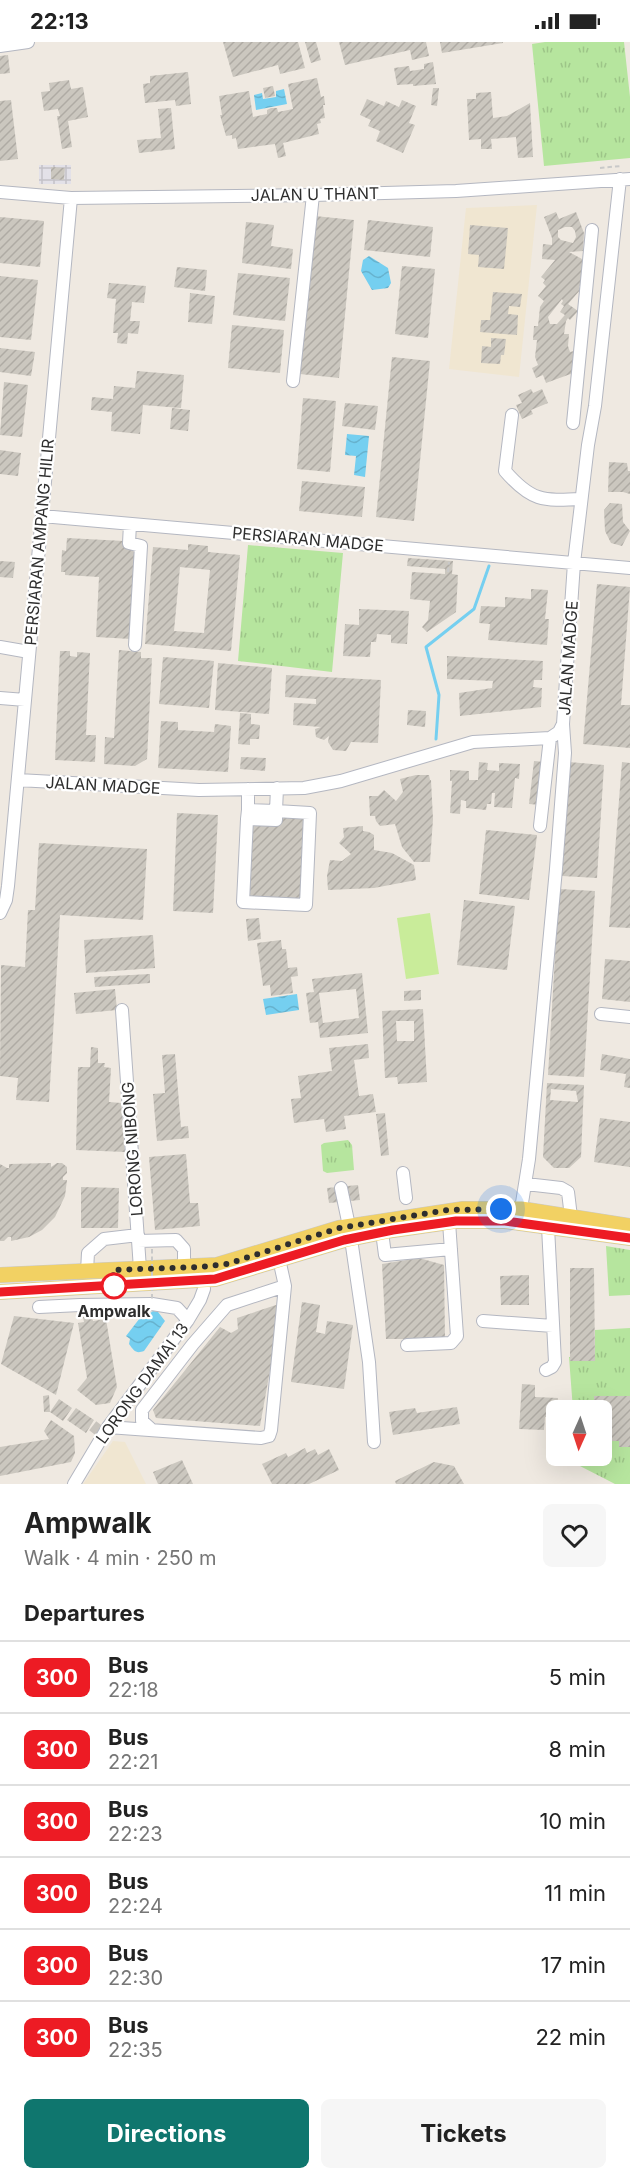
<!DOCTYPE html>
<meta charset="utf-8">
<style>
body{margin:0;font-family:Inter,sans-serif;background:#f6f6f6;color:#222;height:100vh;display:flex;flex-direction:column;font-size:22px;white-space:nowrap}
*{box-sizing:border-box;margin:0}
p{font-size:20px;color:#767676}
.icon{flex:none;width:33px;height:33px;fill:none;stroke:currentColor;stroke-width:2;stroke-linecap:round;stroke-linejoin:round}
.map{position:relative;height:1442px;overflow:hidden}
.panel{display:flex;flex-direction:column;background:#fff;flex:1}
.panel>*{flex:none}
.badge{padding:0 12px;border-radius:9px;font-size:21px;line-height:39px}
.needle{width:39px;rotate:183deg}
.buttons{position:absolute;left:546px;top:1358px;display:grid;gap:12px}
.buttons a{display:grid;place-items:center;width:66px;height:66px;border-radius:9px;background:#fff;box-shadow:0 6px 24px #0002;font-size:30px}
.you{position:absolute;width:30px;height:30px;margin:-15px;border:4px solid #fff;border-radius:50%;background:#1a73e8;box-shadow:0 0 0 9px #1a73e833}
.map>.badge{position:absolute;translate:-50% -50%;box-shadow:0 0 0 3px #fff}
h2{padding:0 24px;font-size:22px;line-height:54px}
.round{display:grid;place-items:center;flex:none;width:63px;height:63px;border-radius:9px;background:#f6f6f6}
.head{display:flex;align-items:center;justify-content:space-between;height:102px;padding:0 24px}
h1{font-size:28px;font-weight:700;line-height:45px}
.button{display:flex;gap:12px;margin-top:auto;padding:12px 24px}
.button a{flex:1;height:69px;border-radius:9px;background:#0f766e;color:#fff;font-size:24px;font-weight:700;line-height:69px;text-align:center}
.button a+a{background:#f6f6f6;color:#222}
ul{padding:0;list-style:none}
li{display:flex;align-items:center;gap:18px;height:72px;padding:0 24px;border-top:2px solid #e0e0e0}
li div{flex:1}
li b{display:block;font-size:22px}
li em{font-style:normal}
li .badge{min-width:66px;font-weight:700;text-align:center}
.status{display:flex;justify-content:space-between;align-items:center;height:42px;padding:0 30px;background:#fff;direction:ltr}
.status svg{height:16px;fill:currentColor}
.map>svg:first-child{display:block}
.industrial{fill:url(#industrial-grid)}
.education{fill:#f0e6d1}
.grass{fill:url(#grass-tufts)}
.pitch{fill:#c9ec9a}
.water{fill:url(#water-waves)}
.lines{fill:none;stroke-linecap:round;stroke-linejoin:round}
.stream{stroke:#75cff0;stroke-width:3}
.building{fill:url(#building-hatch);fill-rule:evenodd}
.minor-tunnel{stroke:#c8c4bd;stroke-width:12;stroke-dasharray:12 6;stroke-linecap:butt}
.minor-casing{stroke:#b4b7c1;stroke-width:14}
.major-casing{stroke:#c9c9c9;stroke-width:16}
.path{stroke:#c9c9c9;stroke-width:2;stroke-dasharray:4.5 3;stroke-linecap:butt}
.minor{stroke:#fff;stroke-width:12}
.major{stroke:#f2d163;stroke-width:15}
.path-bridge{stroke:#c9c9c9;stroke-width:2;stroke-dasharray:4.5 3;stroke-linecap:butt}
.line-casing{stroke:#fff;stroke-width:14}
.line{stroke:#ed1b24;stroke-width:9}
.walk{stroke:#2e2e2e;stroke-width:6;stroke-dasharray:0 10.8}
.stop-dot{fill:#fff;stroke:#ed1b24;stroke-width:3}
.labels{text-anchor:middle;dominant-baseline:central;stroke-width:4.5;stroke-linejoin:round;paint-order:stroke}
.street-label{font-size:16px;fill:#2e2e2e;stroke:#fff}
.stop-label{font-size:16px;font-weight:bold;fill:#2e2e2e;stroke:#fff}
</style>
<div class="status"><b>22:13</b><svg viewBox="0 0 49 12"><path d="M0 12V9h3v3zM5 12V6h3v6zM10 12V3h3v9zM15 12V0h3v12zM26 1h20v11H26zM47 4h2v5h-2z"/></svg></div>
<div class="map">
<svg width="630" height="1442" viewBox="0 0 630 1442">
<defs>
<pattern id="industrial-grid" width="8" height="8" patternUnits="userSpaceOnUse" patternTransform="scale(1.5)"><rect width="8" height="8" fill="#e3e1e8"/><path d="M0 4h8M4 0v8" fill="none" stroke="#c3c1c7"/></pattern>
<pattern id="grass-tufts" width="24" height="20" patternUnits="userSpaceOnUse" patternTransform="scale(1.5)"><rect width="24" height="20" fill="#b6e59e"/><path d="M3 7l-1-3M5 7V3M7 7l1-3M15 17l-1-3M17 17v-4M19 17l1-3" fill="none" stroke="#9dc588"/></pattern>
<pattern id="water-waves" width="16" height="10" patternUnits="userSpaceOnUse" patternTransform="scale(1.5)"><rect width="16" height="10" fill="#75cff0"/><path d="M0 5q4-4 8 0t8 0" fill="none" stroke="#66b2ce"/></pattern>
<pattern id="building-hatch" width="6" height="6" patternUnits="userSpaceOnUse" patternTransform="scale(1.5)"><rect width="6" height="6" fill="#cbc7bf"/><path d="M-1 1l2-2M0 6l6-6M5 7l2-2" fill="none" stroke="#afaba4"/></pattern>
</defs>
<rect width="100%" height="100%" fill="#efe9e1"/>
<path class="industrial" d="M39,123H71V142H39Z"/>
<path class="education" d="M537,163L519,335L449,327L466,166Z
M113,1399L125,1400L146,1442H83Z"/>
<path class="grass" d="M545,0H624L630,55V116L544,124L532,2Z
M248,503L343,511L332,630L238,619Z
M348,1098L352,1103L354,1128L327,1131L323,1129L321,1103L324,1101Z
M606,1204L630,1208V1253L609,1254Z
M630,1286V1442H615L578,1423L577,1413H602V1368H573L569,1315L595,1314V1288Z"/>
<path class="pitch" d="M430,871L439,932L406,937L397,876Z"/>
<path class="water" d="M284,47L287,62L256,68L254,53L262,51L263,57L276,55V49Z
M369,214L388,226L391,241L388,246L372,248L361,229L363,218Z
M347,392L369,394L365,435L354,433L356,414L345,413Z
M297,952L299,968L266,973L263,957Z
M153,1269L158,1270L165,1279L144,1309C136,1312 134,1309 129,1302L130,1297L126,1294L143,1272H149Z"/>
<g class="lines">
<path class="stream" d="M436,697L439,653L426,605L474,567L489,524"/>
</g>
<path class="building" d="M223,0H298L305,26L280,32L278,23L233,35Z
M305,0H316L321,18L311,21Z
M339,0H426L429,14L412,18L410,8L345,23Z
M440,0H503V1L442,11Z
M8,13L10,31L0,32V14Z
M433,20L436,42L413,44V42L397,43L394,26L409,24L410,29L424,27V22Z
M188,30L191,62L176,64L175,58L145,61L143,42L150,41V34Z
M317,36L321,55L324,54L325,63H323L325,76L320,77L321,81L317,82L319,92L283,101L286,114L278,116L275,102L238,107L236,96L232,97V93L226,94L220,73H222L219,54L249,49L253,75L267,72V68L271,66H277L278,70L293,67L288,42Z
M69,38L71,47L83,45L88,75L68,79L72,105L62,107L57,74H60L58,67L44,69L41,50L50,49L49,41Z
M273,44L275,54L265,56L263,46Z
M433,46H439L437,64L431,63Z
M491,50L493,76L507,74L530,61L533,115L518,116L516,95L491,97L492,107H481V97L469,98L467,57H476V51Z
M367,57L384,64L386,59L399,65L402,58L416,64L409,81L415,83L403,111L376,99L380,89L368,84L371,78L360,73Z
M11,58L18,117L0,119V59Z
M171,66L175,107L139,111L137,98L161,96L158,67Z
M51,125L65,126L64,138L51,137Z
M556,170L559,177L576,170L584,191L583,209L569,210L582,217L587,235L579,245L581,247L568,262L578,269L570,278L568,276L566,279L564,292H569L568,304L570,310L574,309L578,322L576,330L546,341L543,333L536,336L532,326L538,323L535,315L537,298H533L534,284H538L540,265L544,259L538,254L546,244L543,241L545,238L541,235L555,218L542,217L543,202L552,203V196L544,175ZM565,185H572L575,189L576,195L573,201L561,198L558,195V188ZM562,257L563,259L561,262L564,264L560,270L565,273L557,282H550L548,275Z
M315,174L354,178L339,336L300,332Z
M0,175L44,179L40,225L0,221Z
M368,178L433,185L430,215L364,208Z
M246,180L274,183L271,204L293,207L291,227L242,221Z
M470,183L508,186L504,227L478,225L479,213L468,212Z
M402,224L435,227L428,296L395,292Z
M177,225L207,228L205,249L174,245Z
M238,231L290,236L285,279L233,273Z
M0,234L38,238L31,298L0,295Z
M109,241L146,244L144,261L132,260L130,279H140L138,292L128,291L127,302L117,301L118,291H113L116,257L107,256Z
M493,250L522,252L520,265L509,264L508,272L518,273L517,293L480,290L481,278H490Z
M190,251L215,254L212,282L188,280Z
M232,283L284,288L280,331L228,326Z
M491,296L506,297L504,313H501L500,322L481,321L482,304L491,305Z
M0,306L35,310L31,334L0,330Z
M392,315L430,319L414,479L376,475Z
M137,329L184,333L181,366L143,363L140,392L111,389L112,370L91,368L92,355L113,357L114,344L135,346Z
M4,340L28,343L22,395L0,393Z
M531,347L533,351L542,347L548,361L531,368L533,372L522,377L516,363L522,361L518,353Z
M303,356L336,359L330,430L297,427Z
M345,361L378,364L375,388L342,384Z
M172,366L190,368L188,389L170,387Z
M0,408L21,411L18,434L0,432Z
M609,420L627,421L628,429H630V452L623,450H608Z
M302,439L365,445L362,475L299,469Z
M610,461L622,462L623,480L630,489L622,504L611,501L605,489L604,468Z
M67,496L124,499L136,512L131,597L96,595L99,535L65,533V530H61L62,508L66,509Z
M188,502L208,504V510L240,513L231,609L145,602L153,505L188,508ZM180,525L210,528L204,591L174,589Z
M408,516L453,519L452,532L458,533L456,570L427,590L422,585L428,578L430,559L410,557L412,530L445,532V527L407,524Z
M0,519L15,520L13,536L0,535Z
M597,542L630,545L621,663H630V706L583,702Z
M531,547L548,548L545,577H549L547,603L488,598L490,582L479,581L481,564L505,565V555L531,557Z
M359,567L409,569L407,602L391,601V593L377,592L376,600H371L370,615L343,614L345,582L359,583Z
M119,608L141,610V616H152L147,717L135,724L104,722L105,695L114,696Z
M60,609H70V614L77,615V610L90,611L86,693H96L95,720L55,718Z
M447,614L543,619L542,638H534L533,645L542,646L541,665L460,674L459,651L492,646L493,639L447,637Z
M163,615L214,619L209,666L159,662Z
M218,621L272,626L269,672L215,668Z
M286,633L381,638L378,701L351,700L346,709L333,708L328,700L329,694L324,698L316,695L315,687L321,685L293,683L294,661L316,662V657L285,655Z
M408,668L426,669L425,685L407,683Z
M240,671L251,672V682L260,683L259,697H250V703L238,702Z
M161,679L178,680V688L214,690L215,682L231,684L228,730L158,726Z
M241,715L266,716L265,729L240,727Z
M534,719L545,720L541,763L529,762Z
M479,720L488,721L487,728L499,729V721L520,722L519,737L515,736L512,766L494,765L495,751H492L491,762H487L486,768L466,766V759L461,758L460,772L450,771L452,739H450V728L469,729V738H478Z
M569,720L604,723L597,836L562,834Z
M622,720L630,721V886L609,885Z
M416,733H429L430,738H431L433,777L430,820H414L402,805L395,782L380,784L376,779L375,774H370L369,754H378L384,748L396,759L403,750L400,737Z
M177,771L218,773L213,871L173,869Z
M248,773L309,775L305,860L245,858Z
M363,784V789L369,790L374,793V808L392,811L414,823L416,838L374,846L328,848L327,834L330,818L342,819L351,812L339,801L344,795L343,786Z
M486,788L537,793L529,858L479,852Z
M39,801L147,807L143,878L60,873L49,1060L16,1058L18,1036L0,1034L1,923L25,925L28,868H35Z
M559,847L595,849L584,1035L548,1033Z
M464,858L515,864L507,928L457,923Z
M259,876L261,897L248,899L246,877Z
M153,893L155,926L86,931L84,898Z
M281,898L282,907H286L288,926L297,925L298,934L291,935L293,951L271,954L270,943L263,944L257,901Z
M605,917L630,919V960L602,957Z
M362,931L368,991L320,996L318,980L310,981L306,951L314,950L312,937ZM356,947L359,976L323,981L319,951Z
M150,932V941L95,945L94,935Z
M115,947L117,968L76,972L74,951Z
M421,948V958L404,959V949Z
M423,967L427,1040L398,1042L397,1035L385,1036L382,969ZM396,979H414V999H397Z
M368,1002L369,1016L354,1018L359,1054L373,1052L376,1070L344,1074L346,1087L326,1090L324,1077L294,1081L291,1057L301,1056L298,1034L332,1029L329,1006Z
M91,1005L98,1006V1021H105L104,1025L111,1026L109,1060L121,1061L125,1110L76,1108L78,1025H90Z
M175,1012L181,1085L188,1084L189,1096L157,1099L153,1052L165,1051L162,1013Z
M602,1012L630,1017V1046L624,1045L626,1032L600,1028Z
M547,1041L584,1043L581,1115L569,1126H554L543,1115ZM551,1047L576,1049L578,1060L550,1058Z
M385,1071L389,1113L381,1114L376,1072Z
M600,1076L630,1080V1125L594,1120Z
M186,1112L190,1161H198L200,1184L155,1188L149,1115Z
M51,1121V1125L57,1121H62L67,1125V1131L63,1135V1138H67L65,1154L55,1175L42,1188L29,1195L11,1199V1195H8L4,1199H0V1122L7,1126H9V1122Z
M358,1143L360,1158L329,1161L327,1146Z
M81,1145L119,1146L118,1186H81Z
M419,1216L444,1223L445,1297H386L382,1222Z
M570,1226H594L595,1319H570Z
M529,1233V1263H501L500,1234Z
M302,1260L320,1263L316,1290L325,1292L327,1279L353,1283L344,1347L291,1340Z
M276,1263L281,1267L260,1384L156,1376L153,1368L220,1285L231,1291L238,1287L237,1276Z
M14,1274L74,1281L56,1353L1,1322Z
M92,1274L93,1279L106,1277L117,1345L110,1361L96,1363L77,1348L87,1336L78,1281L84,1280L83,1275Z
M522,1342L535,1343V1355L558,1356L556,1376L545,1375L544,1388L519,1387Z
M49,1353L50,1370H44L43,1354Z
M594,1354H630V1405H619V1399H602V1368H594Z
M59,1357L72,1366L63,1379L50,1370Z
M457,1365L460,1382L393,1393L389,1370L415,1366L417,1371Z
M76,1366L94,1378L86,1391L67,1378Z
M51,1378L74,1394L75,1411L71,1420L0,1434V1405L49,1397L44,1389Z
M305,1406L307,1411L315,1407L318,1413L329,1407L339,1428L309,1442H272L262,1422L286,1411L288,1415Z
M182,1418L193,1442H158L153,1430Z
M434,1420L454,1424L464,1442H396L395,1439Z"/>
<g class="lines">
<path class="minor-tunnel" d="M94,1392L101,1383"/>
<defs>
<path id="minor" d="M0,4L28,0
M0,150L71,156L313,153L456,149L630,137
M293,339L313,153
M512,373L505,429C531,459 542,459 581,457
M573,381L592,188
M42,474L630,526
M130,482L129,501L141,504L135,603
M0,605L29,610
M0,656L25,658
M18,738L199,748L304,746L341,739L473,700L550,696L559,690L563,682L574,521L588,403L595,364L620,137
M248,747V768L276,769L277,746
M247,777L276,778V769L310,771L306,863L243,860L247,777L248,768
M540,784L550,696
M0,871L6,858L8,844L71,156
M122,968L140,1227
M601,972L630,975
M403,1131L406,1156
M526,1142L561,1146L568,1150L571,1175
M341,1146L349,1184
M521,1167L529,1117L556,827L565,711L563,682
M382,1190L385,1213L451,1207
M351,1197L369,1320L374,1400
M138,1199L176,1198L184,1207V1226
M87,1229L88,1211L104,1197L138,1193
M39,1265L80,1263L152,1262L177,1266L188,1278
M483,1279L553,1284
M407,1303L451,1301L457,1294L449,1180
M546,1328L552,1325L555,1320L548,1185
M108,1385L261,1396L269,1394L271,1388L285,1244L279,1217
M152,1388L142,1379V1368L193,1302L227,1263L285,1244
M74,1442L108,1385L188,1278L200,1258L204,1247L203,1238"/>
<path id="major" d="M0,1233L217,1223L339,1186L463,1167H521L630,1184
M0,1250L215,1237L344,1198L393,1188L456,1179H505L630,1196"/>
</defs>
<use href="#minor" class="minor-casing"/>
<use href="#major" class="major-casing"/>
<path class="path" d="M600,126L621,124
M448,530L449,520"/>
<use href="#minor" class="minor"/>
<use href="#major" class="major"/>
<path class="path-bridge" d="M152,1207V1257"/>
</g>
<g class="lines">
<defs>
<path id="line" d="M0,1250L215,1237L344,1198L393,1188L456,1179H505L630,1196"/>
</defs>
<use href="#line" class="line-casing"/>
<use href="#line" class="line"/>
<path class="walk" d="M114,1244L113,1228L200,1225L227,1222L339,1186L448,1168L501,1167"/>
</g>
<circle class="stop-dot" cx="114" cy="1244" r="12"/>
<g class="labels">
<g class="street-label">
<text transform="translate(315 152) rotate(-1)">JALAN U THANT</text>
<text transform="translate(308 497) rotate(5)">PERSIARAN MADGE</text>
<text transform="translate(39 500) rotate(-85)">PERSIARAN AMPANG HILIR</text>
<text transform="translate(568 616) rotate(-86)">JALAN MADGE</text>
<text transform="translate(103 743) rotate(3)">JALAN MADGE</text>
<text transform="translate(132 1107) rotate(-94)">LORONG NIBONG</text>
<text transform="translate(142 1341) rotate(-54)">LORONG DAMAI 13</text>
</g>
<g class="stop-label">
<text x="114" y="1269">Ampwalk</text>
</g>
</g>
</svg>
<div class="buttons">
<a><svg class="needle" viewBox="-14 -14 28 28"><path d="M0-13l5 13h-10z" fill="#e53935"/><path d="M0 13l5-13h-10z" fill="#767676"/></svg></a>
</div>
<div class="you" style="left:501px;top:1167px"></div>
</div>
<section class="panel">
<div class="head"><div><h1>Ampwalk</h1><p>Walk · 4 min · 250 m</p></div><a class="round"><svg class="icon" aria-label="heart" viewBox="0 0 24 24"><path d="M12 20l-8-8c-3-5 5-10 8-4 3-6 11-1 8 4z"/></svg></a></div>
<h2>Departures</h2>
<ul>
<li><span class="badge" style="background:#ed1b24;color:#fff">300</span><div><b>Bus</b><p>22:18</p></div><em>5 min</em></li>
<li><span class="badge" style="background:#ed1b24;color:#fff">300</span><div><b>Bus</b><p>22:21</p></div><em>8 min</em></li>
<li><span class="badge" style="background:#ed1b24;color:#fff">300</span><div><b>Bus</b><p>22:23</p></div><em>10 min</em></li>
<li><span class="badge" style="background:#ed1b24;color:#fff">300</span><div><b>Bus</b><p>22:24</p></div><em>11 min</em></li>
<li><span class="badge" style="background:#ed1b24;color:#fff">300</span><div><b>Bus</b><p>22:30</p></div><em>17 min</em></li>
<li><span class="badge" style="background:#ed1b24;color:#fff">300</span><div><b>Bus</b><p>22:35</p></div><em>22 min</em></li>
</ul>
<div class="button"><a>Directions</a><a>Tickets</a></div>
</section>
